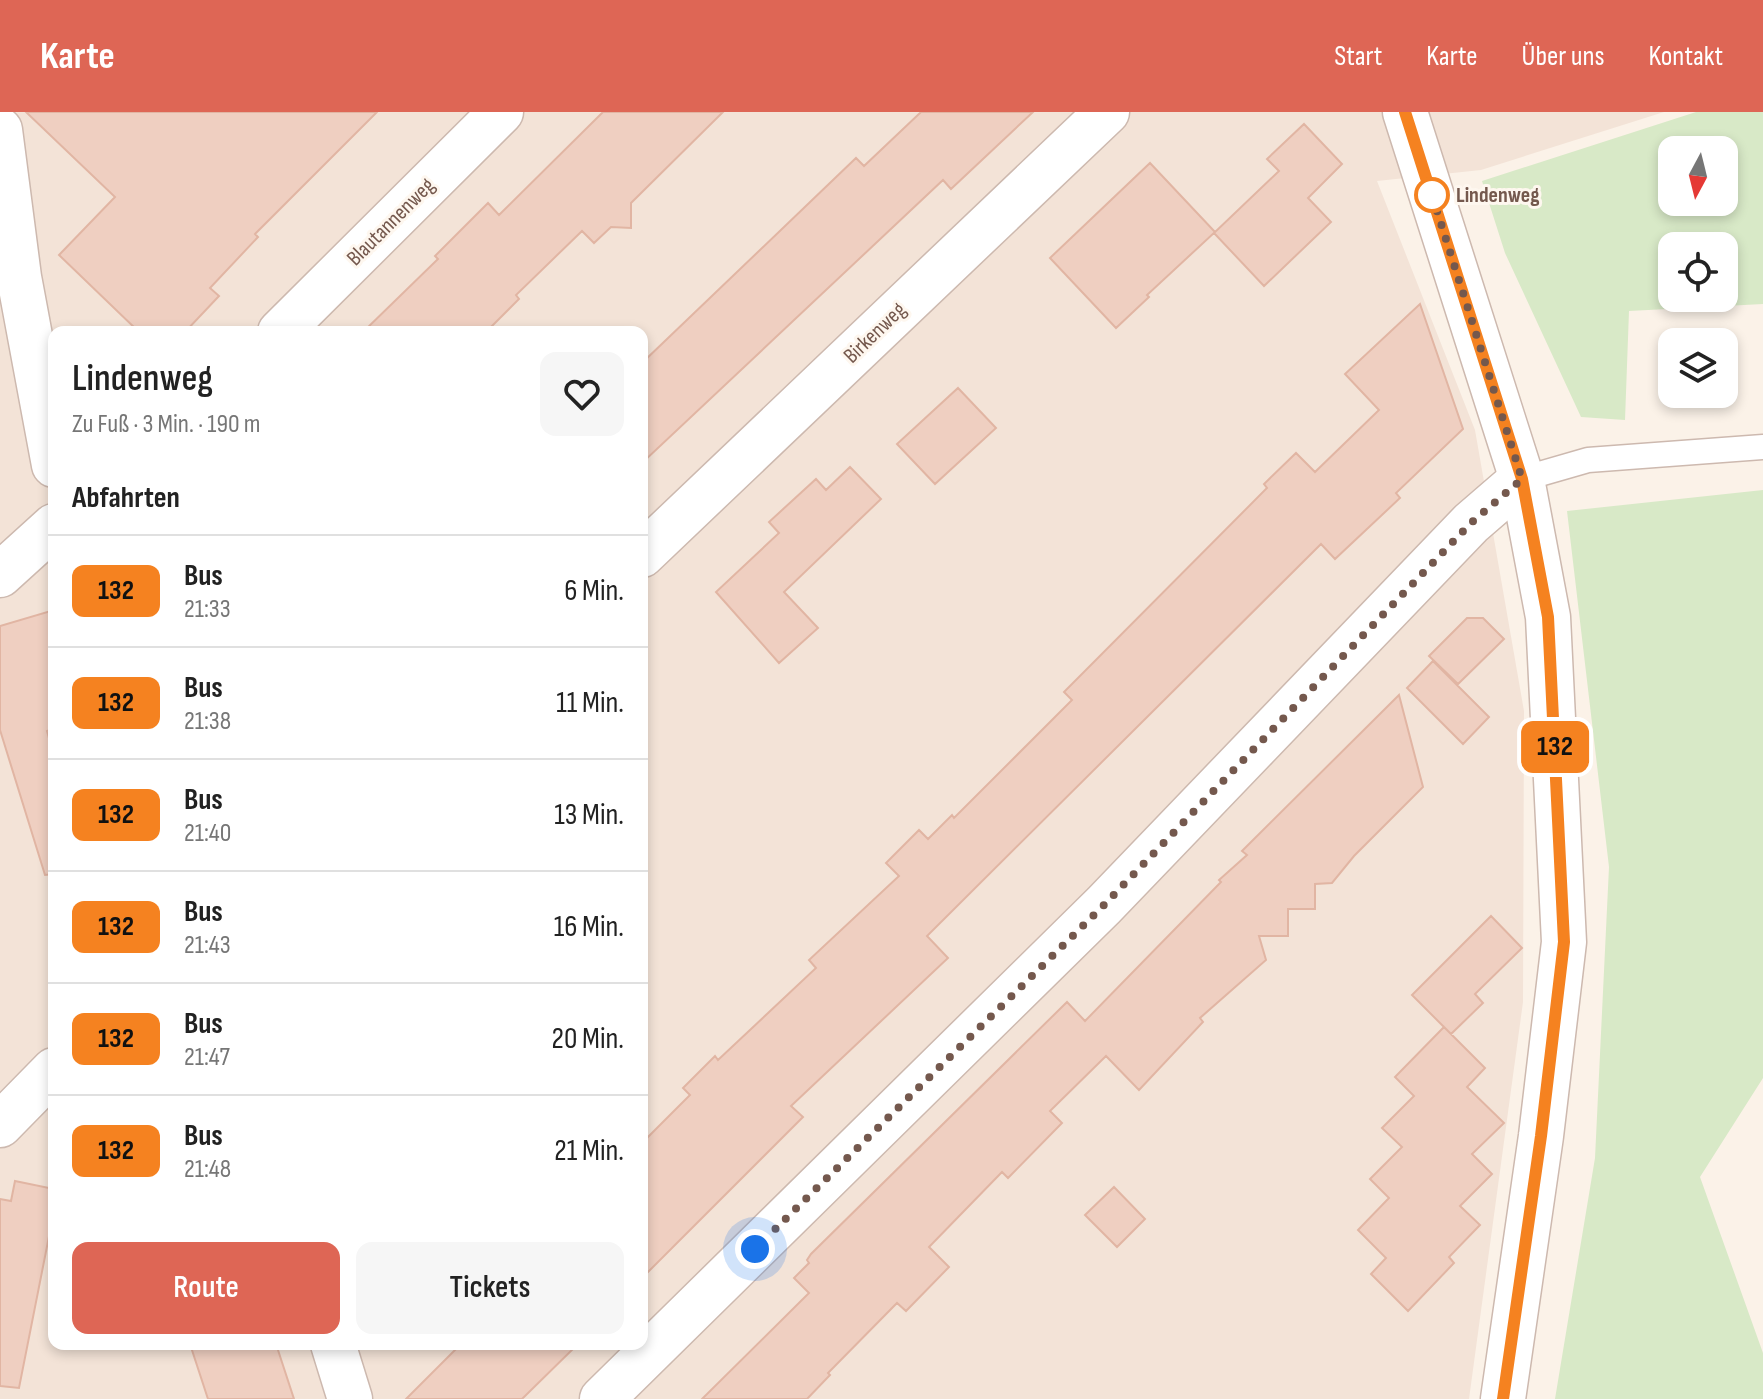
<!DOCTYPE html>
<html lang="de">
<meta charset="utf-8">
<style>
body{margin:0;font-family:"Sofia Sans Condensed",sans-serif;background:#f6f6f6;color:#222;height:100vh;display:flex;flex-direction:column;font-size:30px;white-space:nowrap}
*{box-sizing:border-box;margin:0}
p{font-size:26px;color:#767676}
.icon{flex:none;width:44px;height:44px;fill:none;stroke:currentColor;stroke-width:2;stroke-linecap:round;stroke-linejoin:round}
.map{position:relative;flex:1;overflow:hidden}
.side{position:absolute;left:48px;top:214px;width:600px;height:1024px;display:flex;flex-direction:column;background:#fff;border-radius:16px;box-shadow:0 4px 12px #0003}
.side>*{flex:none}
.badge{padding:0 16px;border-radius:12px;font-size:28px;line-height:52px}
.needle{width:52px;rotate:187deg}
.controls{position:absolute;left:1658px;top:24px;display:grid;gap:16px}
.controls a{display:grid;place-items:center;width:80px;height:80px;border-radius:16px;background:#fff;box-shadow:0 4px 12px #0003;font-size:40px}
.you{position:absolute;width:40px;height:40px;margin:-20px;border:6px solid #fff;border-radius:50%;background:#1a73e8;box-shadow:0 0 0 12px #1a73e833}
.map>.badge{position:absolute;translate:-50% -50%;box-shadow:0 0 0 4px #fff}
h2{padding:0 24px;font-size:30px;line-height:72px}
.round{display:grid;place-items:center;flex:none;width:84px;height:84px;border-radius:16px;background:#f6f6f6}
.summary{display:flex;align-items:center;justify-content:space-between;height:136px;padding:0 24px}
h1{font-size:38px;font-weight:600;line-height:60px}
.primary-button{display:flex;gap:16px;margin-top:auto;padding:16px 24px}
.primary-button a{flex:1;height:92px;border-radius:16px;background:#de6655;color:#fff;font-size:32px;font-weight:600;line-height:92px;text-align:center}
.primary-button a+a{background:#f6f6f6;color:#222}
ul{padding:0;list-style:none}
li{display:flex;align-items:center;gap:24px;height:112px;padding:0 24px;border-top:2px solid #e0e0e0}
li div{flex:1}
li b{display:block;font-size:30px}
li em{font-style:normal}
li .badge{min-width:88px;font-weight:700;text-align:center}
header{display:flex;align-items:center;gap:48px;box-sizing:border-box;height:112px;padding:0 40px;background:#de6655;color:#fff}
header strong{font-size:38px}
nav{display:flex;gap:44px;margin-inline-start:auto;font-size:28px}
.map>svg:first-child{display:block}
.residential{fill:#f3e3d7;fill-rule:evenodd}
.green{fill:#d8e9c7;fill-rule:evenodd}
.building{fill:#efcfc1;stroke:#e1b5a3;stroke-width:2}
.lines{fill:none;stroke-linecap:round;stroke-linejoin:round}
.service-casing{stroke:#cdb9af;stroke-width:27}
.minor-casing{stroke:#cdb9af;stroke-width:47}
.tertiary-casing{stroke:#cdb9af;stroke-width:47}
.service{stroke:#fff;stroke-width:24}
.minor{stroke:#fff;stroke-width:44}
.tertiary{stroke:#fff;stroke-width:44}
.line-casing{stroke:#fff;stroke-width:18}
.line{stroke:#f58220;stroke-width:12}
.walk{stroke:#74584d;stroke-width:8;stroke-dasharray:0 14.4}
.stop-dot{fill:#fff;stroke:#f58220;stroke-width:4}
.labels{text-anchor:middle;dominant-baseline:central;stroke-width:6;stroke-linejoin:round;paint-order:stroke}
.stop-label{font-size:22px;font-weight:bold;fill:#74584d;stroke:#fef7ef;text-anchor:start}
.street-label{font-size:22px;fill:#74584d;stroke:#fef7ef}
</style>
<header>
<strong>Karte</strong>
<nav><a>Start</a><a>Karte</a><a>Über uns</a><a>Kontakt</a></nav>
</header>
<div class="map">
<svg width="1763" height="1287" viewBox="0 0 1763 1287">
<rect width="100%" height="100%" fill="#fbf2e8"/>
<path class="residential" d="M0,0H1664L1481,58L1377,69L1475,318L1524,599L1523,890L1469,1287H0ZM54,220H642V1232H54Z"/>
<path class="green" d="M1696,0H1763V192L1629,199L1625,308L1581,305L1505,141L1482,69ZM1672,38H1724V90H1672ZM1672,134H1724V186H1672Z
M1763,378V966L1700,1065L1763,1241V1287H1555L1595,1046L1609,755L1567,399Z"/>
<path class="building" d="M26,0H377L255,122L258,125L210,176L219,184L185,220H139L59,143L115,85Z
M603,0H723L631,91V116L611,115L594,131L582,119L516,183L519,187L486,220H363L438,147L435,144L488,91L499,103Z
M921,0H1033L951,77L943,68L642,351V251L856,46L864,54Z
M1304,12L1342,52L1308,86L1331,110L1264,174L1214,121L1279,59L1267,47Z
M1150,51L1215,120L1147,183L1149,185L1116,216L1050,146Z
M1420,192L1463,317L1396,381L1400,386L1335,447L1321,432L927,824L948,846L791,994L803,1005L642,1166V1031L690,983L683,976L715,944L718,948L816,856L809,848L899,764L886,751L919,718L928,727L952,703L954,706L1072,588L1064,580L1267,376L1264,372L1296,341L1315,360L1379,298L1345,262Z
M958,276L996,316L935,372L897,332Z
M850,355L881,387L784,480L818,516L779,551L716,480L779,421L769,410L816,367L826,378Z
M54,498V616L47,619L54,644V762L45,763L0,618V514Z
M1467,506H1483L1504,527L1458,572L1429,544Z
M1433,549L1489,605L1463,632L1407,576Z
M1399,583L1423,675L1354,744L1332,771L1315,772V797H1288V824H1259L1266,848L1200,906L1203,910L1139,978L1106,944L1050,999L1062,1011L1008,1066L1002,1060L929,1135L949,1155L906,1199L897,1191L828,1261L830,1263L807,1287H702L809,1181L794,1166L809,1151L807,1148L811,1142L1067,890L1085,909L1221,770L1219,768L1247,743L1242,739Z
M1491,804L1522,836L1475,882L1483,891L1451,922L1412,883Z
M1444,915L1485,956L1467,975L1504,1011L1472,1042L1492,1062L1460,1094L1480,1113L1449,1145L1454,1151L1408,1199L1371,1162L1386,1146L1358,1118L1389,1086L1370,1067L1402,1035L1382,1016L1414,984L1395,965Z
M15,1069L54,1077V1099L19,1276L0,1274V1087L11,1089Z
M1114,1075L1145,1107L1117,1135L1085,1103Z
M190,1232H276L294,1287H208Z
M461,1232H578L522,1287H406Z"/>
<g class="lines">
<defs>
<path id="service" d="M1522,367L1588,348L1763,335"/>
<path id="minor" d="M0,18L19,165L54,353
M280,220L501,0
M642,443L1107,0
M0,463L54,414
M0,1013L54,958
M333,1232L350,1287
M602,1287L1104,793L1471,411L1522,367"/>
<path id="tertiary" d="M1405,0L1522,367L1548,505L1564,830L1541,1024L1503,1287"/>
</defs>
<use href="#service" class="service-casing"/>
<use href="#minor" class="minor-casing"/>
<use href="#tertiary" class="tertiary-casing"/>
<use href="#service" class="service"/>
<use href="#minor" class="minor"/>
<use href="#tertiary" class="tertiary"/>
</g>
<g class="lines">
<defs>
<path id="line" d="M1405,0L1522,367L1548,505L1564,830L1541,1024L1503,1287"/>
</defs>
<use href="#line" class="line-casing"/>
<use href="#line" class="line"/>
<path class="walk" d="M755,1137L1104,793L1471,411L1522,367L1432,83"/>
</g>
<circle class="stop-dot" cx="1432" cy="83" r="16"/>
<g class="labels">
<g class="stop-label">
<text x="1456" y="83">Lindenweg</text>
</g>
<g class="street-label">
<text transform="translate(391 110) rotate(-45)">Blautannenweg</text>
<text transform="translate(875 221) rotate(-44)">Birkenweg</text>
</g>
</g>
</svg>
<div class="controls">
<a><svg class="needle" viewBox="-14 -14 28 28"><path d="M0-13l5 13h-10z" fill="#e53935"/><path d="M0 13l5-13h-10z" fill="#767676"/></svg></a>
<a><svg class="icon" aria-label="locate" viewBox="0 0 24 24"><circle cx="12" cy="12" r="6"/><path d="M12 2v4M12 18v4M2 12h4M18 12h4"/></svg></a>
<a><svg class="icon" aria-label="layers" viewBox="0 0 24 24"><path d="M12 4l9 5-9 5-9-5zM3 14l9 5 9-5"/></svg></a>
</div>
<div class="you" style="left:755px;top:1137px"></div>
<b class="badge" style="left:1555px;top:635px;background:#f58220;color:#111">132</b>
<section class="side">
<div class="summary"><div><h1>Lindenweg</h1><p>Zu Fuß · 3 Min. · 190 m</p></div><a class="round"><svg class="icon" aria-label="heart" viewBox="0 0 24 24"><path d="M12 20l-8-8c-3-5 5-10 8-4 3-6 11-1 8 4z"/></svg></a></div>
<h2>Abfahrten</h2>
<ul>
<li><span class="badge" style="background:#f58220;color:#111">132</span><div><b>Bus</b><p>21:33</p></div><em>6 Min.</em></li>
<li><span class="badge" style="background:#f58220;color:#111">132</span><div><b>Bus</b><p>21:38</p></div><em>11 Min.</em></li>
<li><span class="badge" style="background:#f58220;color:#111">132</span><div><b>Bus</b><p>21:40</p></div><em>13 Min.</em></li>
<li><span class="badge" style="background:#f58220;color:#111">132</span><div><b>Bus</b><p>21:43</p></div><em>16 Min.</em></li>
<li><span class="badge" style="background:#f58220;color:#111">132</span><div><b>Bus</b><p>21:47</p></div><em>20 Min.</em></li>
<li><span class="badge" style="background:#f58220;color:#111">132</span><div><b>Bus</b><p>21:48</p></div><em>21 Min.</em></li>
</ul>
<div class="primary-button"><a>Route</a><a>Tickets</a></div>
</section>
</div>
